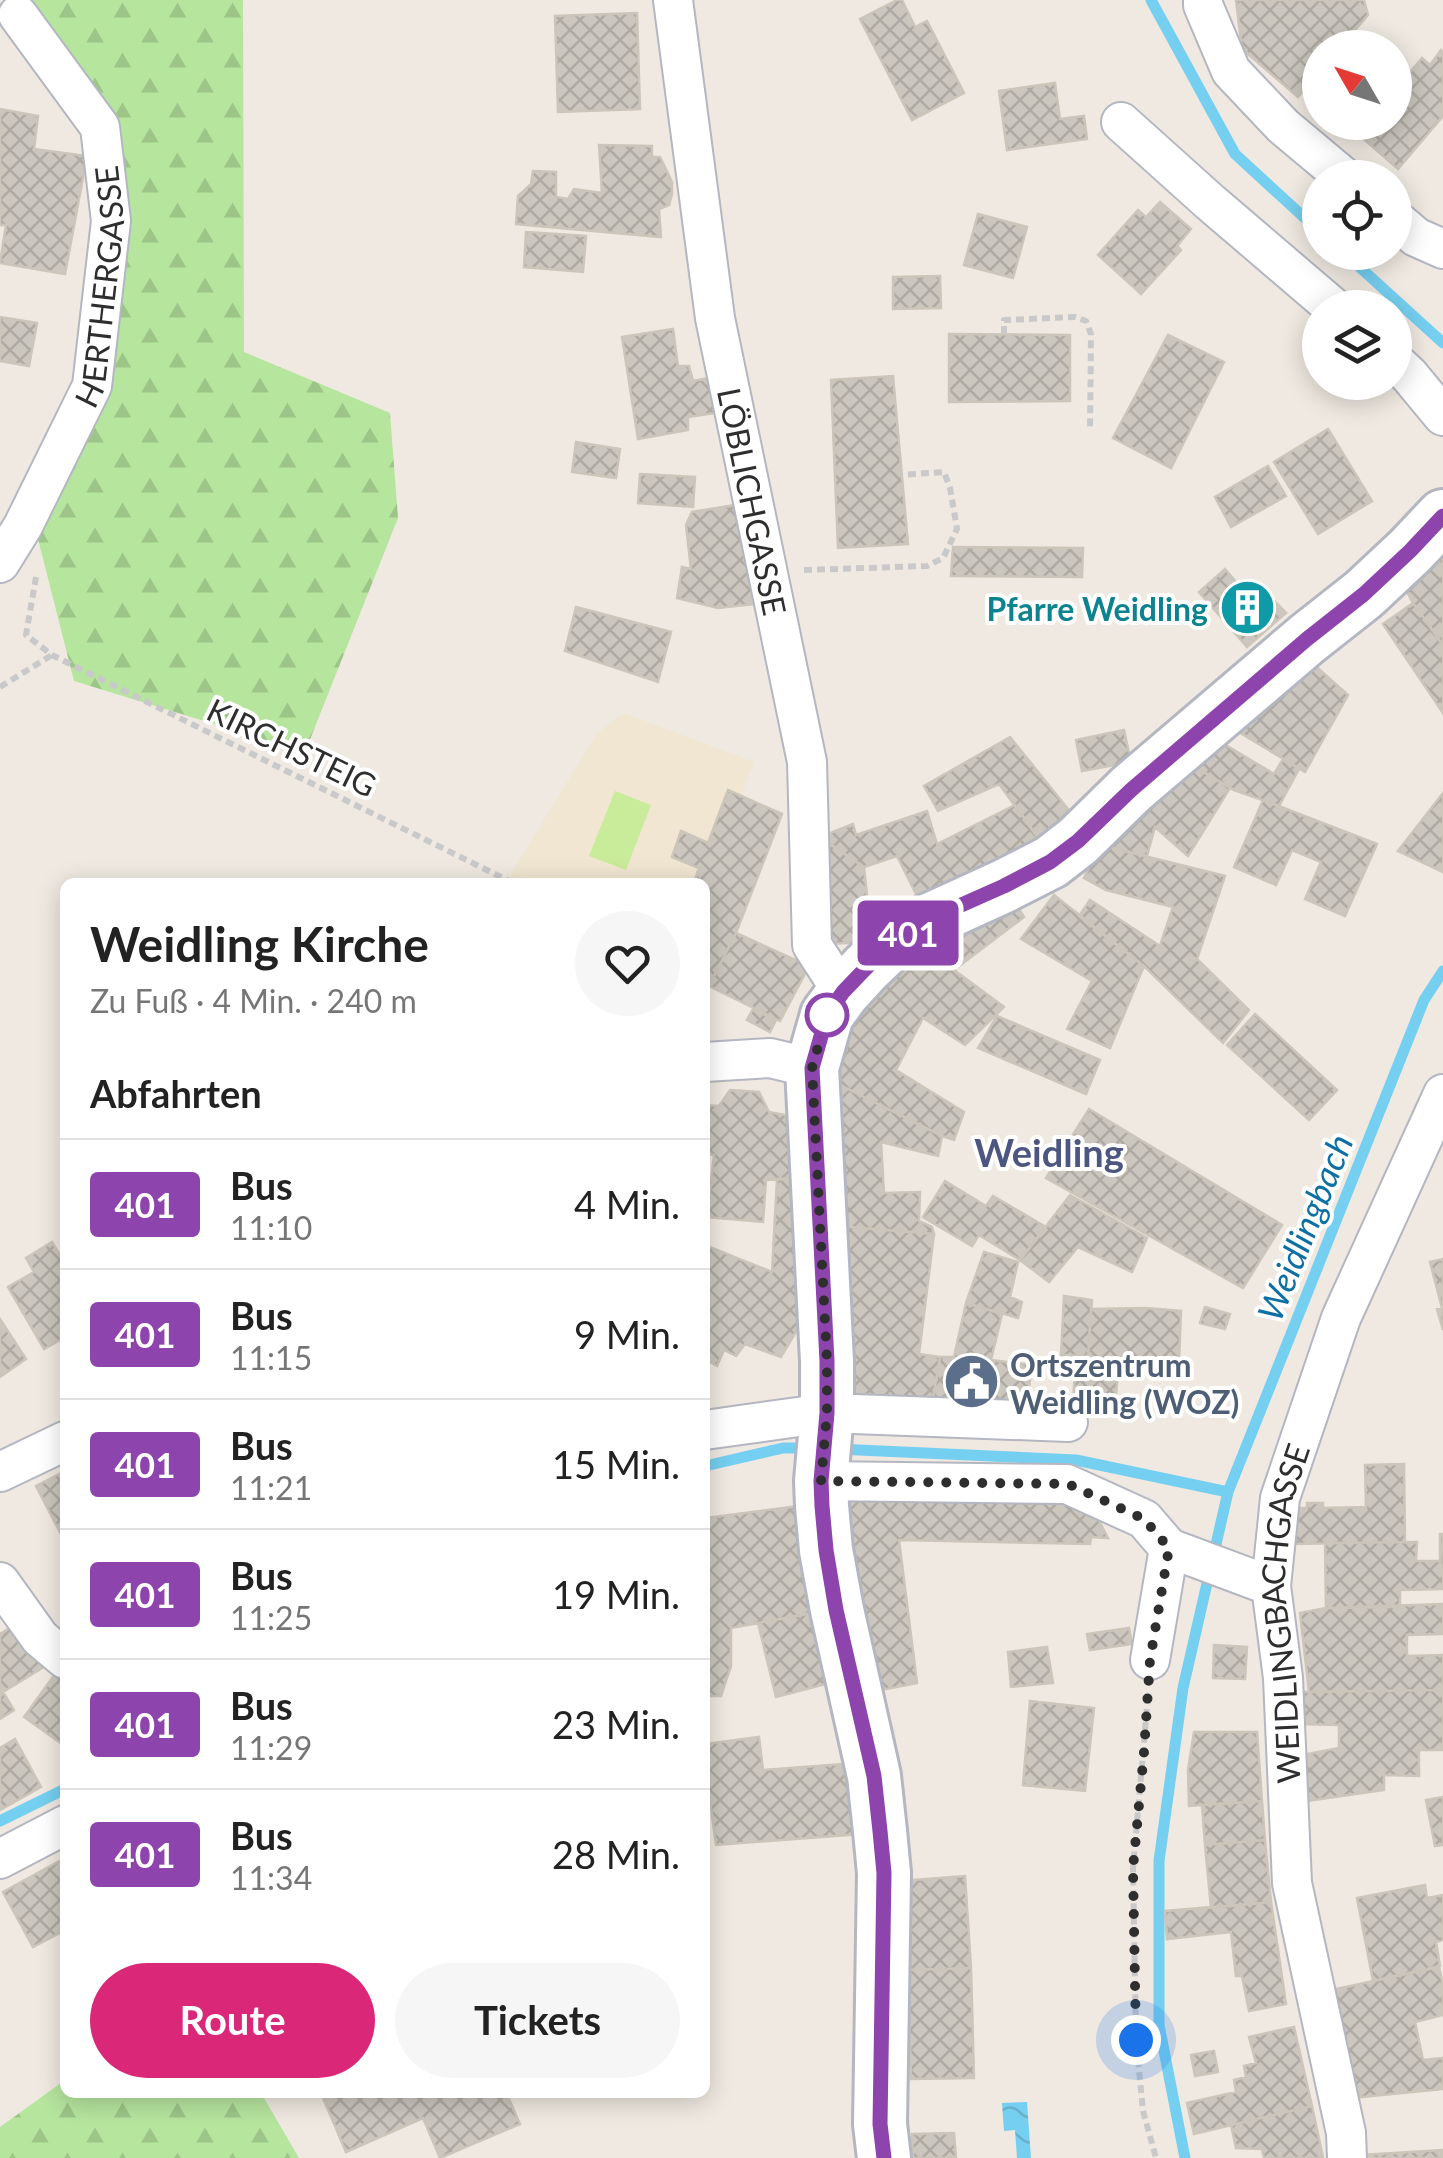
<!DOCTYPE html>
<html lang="de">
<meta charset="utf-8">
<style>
body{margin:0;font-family:Lato,sans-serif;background:#f6f6f6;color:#222;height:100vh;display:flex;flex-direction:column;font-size:38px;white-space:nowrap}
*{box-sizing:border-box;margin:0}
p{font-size:32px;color:#767676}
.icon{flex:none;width:55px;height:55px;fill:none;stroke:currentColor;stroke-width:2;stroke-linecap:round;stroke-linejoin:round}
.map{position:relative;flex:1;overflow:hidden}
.drawer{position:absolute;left:60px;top:878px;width:650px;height:1220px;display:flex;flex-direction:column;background:#fff;border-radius:15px;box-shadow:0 5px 25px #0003}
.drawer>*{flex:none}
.badge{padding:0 20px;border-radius:8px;font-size:35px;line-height:65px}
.needle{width:65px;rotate:309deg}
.tools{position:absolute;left:1302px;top:30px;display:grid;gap:20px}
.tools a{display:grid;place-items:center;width:110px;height:110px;border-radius:50%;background:#fff;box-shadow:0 5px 25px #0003;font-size:50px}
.you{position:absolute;width:50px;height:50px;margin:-25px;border:8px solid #fff;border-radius:50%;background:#1a73e8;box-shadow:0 0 0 15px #1a73e833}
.map>.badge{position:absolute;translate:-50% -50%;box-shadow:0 0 0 5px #fff}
h2{padding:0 30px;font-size:38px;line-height:90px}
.round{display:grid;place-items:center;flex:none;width:105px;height:105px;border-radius:52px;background:#f6f6f6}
.overview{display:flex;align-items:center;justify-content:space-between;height:170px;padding:0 30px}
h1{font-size:48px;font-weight:700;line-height:75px}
.cta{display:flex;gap:20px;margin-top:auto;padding:20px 30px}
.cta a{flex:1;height:115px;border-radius:60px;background:#db2777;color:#fff;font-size:40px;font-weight:700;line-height:115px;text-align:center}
.cta a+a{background:#f6f6f6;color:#222}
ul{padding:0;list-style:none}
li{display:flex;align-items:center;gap:30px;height:130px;padding:0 30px;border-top:2px solid #e0e0e0}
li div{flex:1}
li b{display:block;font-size:38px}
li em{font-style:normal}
li .badge{min-width:110px;font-weight:700;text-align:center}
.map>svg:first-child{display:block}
.education{fill:#f0e6d1}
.forest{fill:url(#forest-firs)}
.pitch{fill:#c9ec9a}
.water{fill:url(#water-waves)}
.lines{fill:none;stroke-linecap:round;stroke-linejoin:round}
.stream{stroke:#75cff0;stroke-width:11}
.building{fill:url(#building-cross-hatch);stroke:#cbc5ba;stroke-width:2.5}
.minor-casing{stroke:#b4b7c1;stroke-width:42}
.secondary-casing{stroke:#b4b7c1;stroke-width:58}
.path{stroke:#c9c9c9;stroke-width:6;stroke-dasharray:8 5;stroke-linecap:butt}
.minor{stroke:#fff;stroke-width:38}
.secondary{stroke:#fff;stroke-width:52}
.line-casing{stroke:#fff;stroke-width:22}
.line{stroke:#8e44ad;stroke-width:15}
.walk{stroke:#2e2e2e;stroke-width:10;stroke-dasharray:0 18}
.stop-dot{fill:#fff;stroke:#8e44ad;stroke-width:5}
.labels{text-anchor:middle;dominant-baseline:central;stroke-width:8;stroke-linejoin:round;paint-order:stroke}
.street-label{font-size:32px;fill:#2e2e2e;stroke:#fff}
.culture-label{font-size:32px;font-weight:bold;fill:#0d838f;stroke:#fff;text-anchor:end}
.service-label{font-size:32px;font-weight:bold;fill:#4e5e75;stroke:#fff;text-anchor:start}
.water-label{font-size:35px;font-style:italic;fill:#0d6fa3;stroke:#fff}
.quarter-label{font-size:38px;font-weight:bold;fill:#4d5680;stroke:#fff}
</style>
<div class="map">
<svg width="1443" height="2158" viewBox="0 0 1443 2158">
<defs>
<pattern id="forest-firs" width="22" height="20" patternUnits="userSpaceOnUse" patternTransform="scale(2.5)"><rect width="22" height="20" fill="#b6e59e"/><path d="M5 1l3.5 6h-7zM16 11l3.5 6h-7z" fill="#9dc588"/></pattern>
<pattern id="water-waves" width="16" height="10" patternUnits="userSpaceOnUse" patternTransform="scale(2.5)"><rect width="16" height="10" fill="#75cff0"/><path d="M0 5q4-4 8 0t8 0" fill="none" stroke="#66b2ce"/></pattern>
<pattern id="building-cross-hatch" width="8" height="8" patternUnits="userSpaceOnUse" patternTransform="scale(2.5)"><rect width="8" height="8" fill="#cbc7bf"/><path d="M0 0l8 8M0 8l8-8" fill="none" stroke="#afaba4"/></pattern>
</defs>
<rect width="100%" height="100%" fill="#efe9e1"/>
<path class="education" d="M624,713L754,762L741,796L727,791L708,843L681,832L672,856L699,868L694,882H526L510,876L597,733Z"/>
<path class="forest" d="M17,0H243L244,352L390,413L398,518L305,752L74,681L35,527L114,377L112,123Z
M65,2080V2092L261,2093L299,2158H0V2127Z"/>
<path class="pitch" d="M615,791L651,805L626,870L589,856Z"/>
<path class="water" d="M1027,2102L1031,2158H1017L1015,2130L1004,2131L1002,2103Z"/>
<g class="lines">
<path class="stream" d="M1151,0L1235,154L1320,232
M1343,252L1443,343
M837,1449L1076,1460L1228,1492
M705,1466L783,1448H809
M0,1821L65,1789
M1185,2158L1159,2025V1861L1183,1688L1228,1492L1424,1000L1443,971"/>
</g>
<path class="building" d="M897,0H902L915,27L927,21L964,93L912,120L860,19Z
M1236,0H1364L1368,15L1340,48H1320V71L1298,97L1242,49Z
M637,13L640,109L558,112L555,16Z
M1441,50L1443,52V116L1398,169L1358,134L1368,122H1395V90L1422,58L1430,65Z
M1055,83L1060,119L1084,116L1087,139L1007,150L999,91Z
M0,109L38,116L34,149L87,156L65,274L0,263L6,225H0Z
M599,145L652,146V157H660L672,182V194L669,205L659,209L661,237L516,224L518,196L531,184L533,171L556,172V197L568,199L574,189L602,193Z
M1160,202L1191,229L1177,246L1181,250L1141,294L1098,255L1138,210L1146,217Z
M978,214L1027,227L1013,278L964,265Z
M526,232L586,236L583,272L524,267Z
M940,276L941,308L893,309V277Z
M0,317L37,323L29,366L0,361Z
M673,329L678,366H689L693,381L714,377L722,412L688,417V430L638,439L622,337Z
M949,334L1070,335V401L949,402Z
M1168,335L1224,362L1171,468L1113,438Z
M893,376L908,544L838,548L831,380Z
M1328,429L1372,501L1318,534L1274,462Z
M576,442L620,449L616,478L572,472Z
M1268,466L1286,496L1231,527L1215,497Z
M640,474L695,477L693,507L638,503Z
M735,505L755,604L718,608L677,598L682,567L691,569L686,525L692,512Z
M953,547L1083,548L1082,577L951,576Z
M1443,554V645L1413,603L1399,577Z
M1225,569L1255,604L1266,592L1286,613L1247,647L1199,592Z
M1413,603L1443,645V713L1383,624Z
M576,607L671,632L658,682L565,651Z
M1302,654L1348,695L1305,772L1224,723Z
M1124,730L1131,762L1082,771L1076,740Z
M1010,737L1080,824L1044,846L999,784L938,811L924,786Z
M1214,738L1274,774L1283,759L1299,769L1279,806L1234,790L1187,762Z
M1187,762L1230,788L1188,856L1155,827L1147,856L1100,845Z
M728,790L782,814L736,933L709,986L705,984V882H694L699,868L672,857L681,831L708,843Z
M1443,793V872L1398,851Z
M1263,800L1377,844L1345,916L1305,899L1321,862L1292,850L1276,885L1234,867Z
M1015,805L1044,846L921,904L897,856L864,867L820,837L853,824L856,835L927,811L937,844Z
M820,837L864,867L872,942L824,944Z
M1100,845L1225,876L1197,959L1249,1010L1223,1043L1144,966L1079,916L1090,900L1160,946L1173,907L1106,890L1084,878Z
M1010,895L1024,917L954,970L1004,1007L965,1045L923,1018L896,1070L964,1112L954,1140L942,1136L828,1079L864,996L957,920Z
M1054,895L1144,966L1110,1048L1067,1029L1092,981L1021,939Z
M736,933L809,966L780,1021L709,986Z
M753,1009L776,1020L770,1032L747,1020Z
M1255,1014L1337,1090L1309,1120L1227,1045Z
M997,1016L1100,1060L1086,1094L978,1048Z
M828,1079L942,1136L938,1156L881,1142L884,1193L920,1192L919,1221L932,1227L934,1234L826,1225Z
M730,1090L759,1092L769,1112L790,1116L789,1145L794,1150L793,1178L766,1180L763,1222L707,1217L714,1155L705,1154V1105L719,1106Z
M1089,1109L1282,1225L1243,1288L1046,1178Z
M777,1179L805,1181L807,1313L781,1357L745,1344L736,1356L724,1350L717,1366L705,1359V1351L710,1342L705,1339V1245L772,1272Z
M945,1181L986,1206L993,1196L1046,1227L1020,1260L979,1235L972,1246L923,1217Z
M1070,1195L1147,1238L1132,1272L1078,1247L1049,1282L1020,1260Z
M826,1225L934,1234L919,1354L940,1357L933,1398L841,1393Z
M52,1242L61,1257L65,1254V1337L44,1349L8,1287L34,1272L26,1258Z
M984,1252L1018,1262L1010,1297L1022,1302L1018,1318L966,1303Z
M1443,1259V1330L1437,1309L1442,1308L1430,1262Z
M1064,1296L1092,1300L1088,1356L1061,1355Z
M966,1303L1002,1314L991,1360L1032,1365L1027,1402L933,1398L940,1357H954Z
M1205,1307L1230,1314L1225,1329L1200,1323Z
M1146,1308L1181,1311L1179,1362L1119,1359L1115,1407L1073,1402L1076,1357L1088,1356L1091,1309Z
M0,1319L26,1359L0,1377Z
M1404,1464L1405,1542L1292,1544L1291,1508H1307V1503H1323V1508L1366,1507L1365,1465Z
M65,1471V1542L36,1486Z
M845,1497L1089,1502L1108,1538L1091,1537L1090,1544L899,1540L917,1683L871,1692Z
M807,1505L818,1612L731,1628V1666L721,1696H705V1518Z
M1440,1534H1443V1589L1400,1590V1607L1326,1608L1325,1543L1417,1542L1416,1561H1440Z
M1443,1604V1634L1407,1635V1656L1443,1655V1690L1309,1692L1300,1613L1326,1608Z
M818,1612L837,1681L776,1697L758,1623Z
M21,1621L47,1665L3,1692L14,1710L0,1719V1634Z
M1129,1628L1132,1644L1090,1650L1087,1634Z
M1214,1645L1247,1647L1245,1679L1213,1678Z
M1047,1647L1053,1683L1011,1687L1008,1652Z
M58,1670L65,1675V1739L62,1744L24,1717Z
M1443,1690V1750H1419V1776L1384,1775V1790L1293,1803L1292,1757L1339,1748V1725L1297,1724L1298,1692Z
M1030,1701L1094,1708L1085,1791L1023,1785Z
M1194,1732H1257L1262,1801L1189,1806L1188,1770Z
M759,1737L763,1770L856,1763L861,1834L716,1845L705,1765V1744Z
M15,1739L41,1787L0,1810V1748Z
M1443,1797V1845L1435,1846L1426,1800Z
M1262,1801L1265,1840L1205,1845L1202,1805Z
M1265,1840L1271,1902L1211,1908L1205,1845Z
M63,1859L65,1930L33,1947L3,1892Z
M965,1876L971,1968L908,1970L901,1881Z
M1425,1885L1427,1898L1443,1895V1940L1436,1942L1440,1966L1373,1981L1357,1898Z
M1271,1902L1286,2004L1249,2011L1242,1976H1236L1231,1932L1167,1939L1165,1911Z
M1439,1967L1443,1985V2015L1415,2022L1423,2060L1443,2058V2089L1353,2098L1327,1991Z
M971,1968L974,2078L911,2079L908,1970Z
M1294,2027L1312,2106L1194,2134L1187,2103L1236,2092L1234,2080L1246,2077L1244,2066L1256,2063L1249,2037Z
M1214,2051L1218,2072L1195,2076L1191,2055Z
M336,2092H445L446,2094L450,2092H506L520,2124L440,2158L423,2118L346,2152L323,2098Z
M1312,2106L1323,2158H1264L1262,2149L1236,2148L1231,2125Z
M954,2133L956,2158H913L912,2134Z
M1443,2150V2158H1362V2155Z"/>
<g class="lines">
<defs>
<g id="minor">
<path id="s1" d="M673,0L715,318L807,762L812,945L843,993"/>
<path d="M1203,0V5L1231,71L1283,126L1345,178"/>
<path d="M1121,122L1210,202L1334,308"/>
<path d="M1395,219L1416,237L1443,249"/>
<path d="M1395,362L1409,375L1443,416"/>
<path id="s2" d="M0,563L23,526L92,386L111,221L100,127L18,15"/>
<path d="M705,1062L770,1058L812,1068"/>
<path d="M705,1430L827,1413L1068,1422"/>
<path d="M0,1472L65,1441"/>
<path d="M821,1481L1067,1484L1144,1519L1169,1548L1271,1586"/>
<path d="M0,1582L40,1638L65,1659"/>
<path d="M1150,1660L1169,1548"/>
<path d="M0,1859L65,1825"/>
<path id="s3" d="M1347,2158L1346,2133L1292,1883L1283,1678L1271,1586L1280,1498L1341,1318L1443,1094"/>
</g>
<path id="secondary" d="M884,2158L880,2124L884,1873L880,1831L874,1776L837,1610L826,1550L822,1506L821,1481L827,1413V1361L812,1068L827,1015L843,993L866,968L890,945L923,923L1004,886L1051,862L1078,841L1131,789L1307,639L1364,594L1410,551L1443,516"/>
</defs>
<use href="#minor" class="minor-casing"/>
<use href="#secondary" class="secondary-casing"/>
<path class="path" d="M1004,334V320L1075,317L1086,321L1091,334L1090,431
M804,570L927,566L943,558L957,529L950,488L944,472L901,475
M36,577L26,635L52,655L511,882
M0,687L52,655
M1148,1696L1133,1868L1136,2040L1143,2111L1156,2158"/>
<use href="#minor" class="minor"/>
<use href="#secondary" class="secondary"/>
</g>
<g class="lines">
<defs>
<path id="line" d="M884,2158L880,2124L884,1873L880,1831L874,1776L836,1610L826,1550L822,1506L821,1481L827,1413V1361L812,1068L827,1015L843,992L866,968L890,945L923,922L1004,886L1050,862L1078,841L1131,790L1307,639L1364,594L1410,551L1443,516"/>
</defs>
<use href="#line" class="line-casing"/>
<use href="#line" class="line"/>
<path class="walk" d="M827,1015L812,1068L827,1361V1413L821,1481L1068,1484L1144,1519L1169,1548L1150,1660L1144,1752L1133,1868L1136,2040"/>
</g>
<defs>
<symbol id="building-disc" viewBox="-11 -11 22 22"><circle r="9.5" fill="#0f9aa8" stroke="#fff"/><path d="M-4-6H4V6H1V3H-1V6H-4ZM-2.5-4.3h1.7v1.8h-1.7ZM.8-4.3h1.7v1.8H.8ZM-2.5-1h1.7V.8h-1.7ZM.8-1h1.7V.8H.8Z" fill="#fff"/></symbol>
<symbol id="civic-disc" viewBox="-11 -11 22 22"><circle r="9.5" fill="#5c6f8a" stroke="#fff"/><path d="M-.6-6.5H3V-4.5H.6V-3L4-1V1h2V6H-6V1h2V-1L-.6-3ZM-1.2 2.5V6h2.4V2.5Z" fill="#fff"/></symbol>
</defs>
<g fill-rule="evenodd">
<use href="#building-disc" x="1216" y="576" width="63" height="63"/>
<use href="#civic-disc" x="940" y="1350" width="63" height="63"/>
</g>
<circle class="stop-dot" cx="827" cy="1015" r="20"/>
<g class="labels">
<g class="street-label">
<text stroke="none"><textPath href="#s2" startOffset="300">HERTHERGASSE</textPath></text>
<text stroke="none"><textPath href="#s1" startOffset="508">LÖBLICHGASSE</textPath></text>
<text transform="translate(292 747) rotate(26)">KIRCHSTEIG</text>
<text stroke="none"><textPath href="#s3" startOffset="552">WEIDLINGBACHGASSE</textPath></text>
</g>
<g class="culture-label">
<text x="1208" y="608">Pfarre Weidling</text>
</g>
<g class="service-label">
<text x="1010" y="1364">Ortszentrum<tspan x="1010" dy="37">Weidling (WOZ)</tspan></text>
</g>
<g class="water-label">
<text transform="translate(1304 1227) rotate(-68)">Weidlingbach</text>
</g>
<g class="quarter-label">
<text x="1049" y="1152">Weidling</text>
</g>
</g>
</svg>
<div class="tools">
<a><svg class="needle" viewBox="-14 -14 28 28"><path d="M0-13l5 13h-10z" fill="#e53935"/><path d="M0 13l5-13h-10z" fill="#767676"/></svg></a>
<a><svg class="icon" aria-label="locate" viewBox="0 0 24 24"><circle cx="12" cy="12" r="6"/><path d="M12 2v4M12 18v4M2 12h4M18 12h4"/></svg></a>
<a><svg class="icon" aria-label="layers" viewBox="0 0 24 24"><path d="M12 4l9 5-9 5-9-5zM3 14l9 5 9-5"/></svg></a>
</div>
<div class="you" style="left:1136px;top:2040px"></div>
<b class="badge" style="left:908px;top:933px;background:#8e44ad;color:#fff">401</b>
<section class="drawer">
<div class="overview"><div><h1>Weidling Kirche</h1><p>Zu Fuß · 4 Min. · 240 m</p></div><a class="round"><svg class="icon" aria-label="heart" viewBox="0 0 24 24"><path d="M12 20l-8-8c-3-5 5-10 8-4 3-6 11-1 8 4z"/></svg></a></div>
<h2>Abfahrten</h2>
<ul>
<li><span class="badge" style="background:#8e44ad;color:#fff">401</span><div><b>Bus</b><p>11:10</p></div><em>4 Min.</em></li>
<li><span class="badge" style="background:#8e44ad;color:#fff">401</span><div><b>Bus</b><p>11:15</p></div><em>9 Min.</em></li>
<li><span class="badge" style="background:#8e44ad;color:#fff">401</span><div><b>Bus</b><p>11:21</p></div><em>15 Min.</em></li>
<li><span class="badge" style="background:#8e44ad;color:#fff">401</span><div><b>Bus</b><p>11:25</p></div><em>19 Min.</em></li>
<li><span class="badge" style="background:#8e44ad;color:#fff">401</span><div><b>Bus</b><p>11:29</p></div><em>23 Min.</em></li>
<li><span class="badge" style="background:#8e44ad;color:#fff">401</span><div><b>Bus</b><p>11:34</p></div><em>28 Min.</em></li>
</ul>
<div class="cta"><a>Route</a><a>Tickets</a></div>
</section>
</div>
